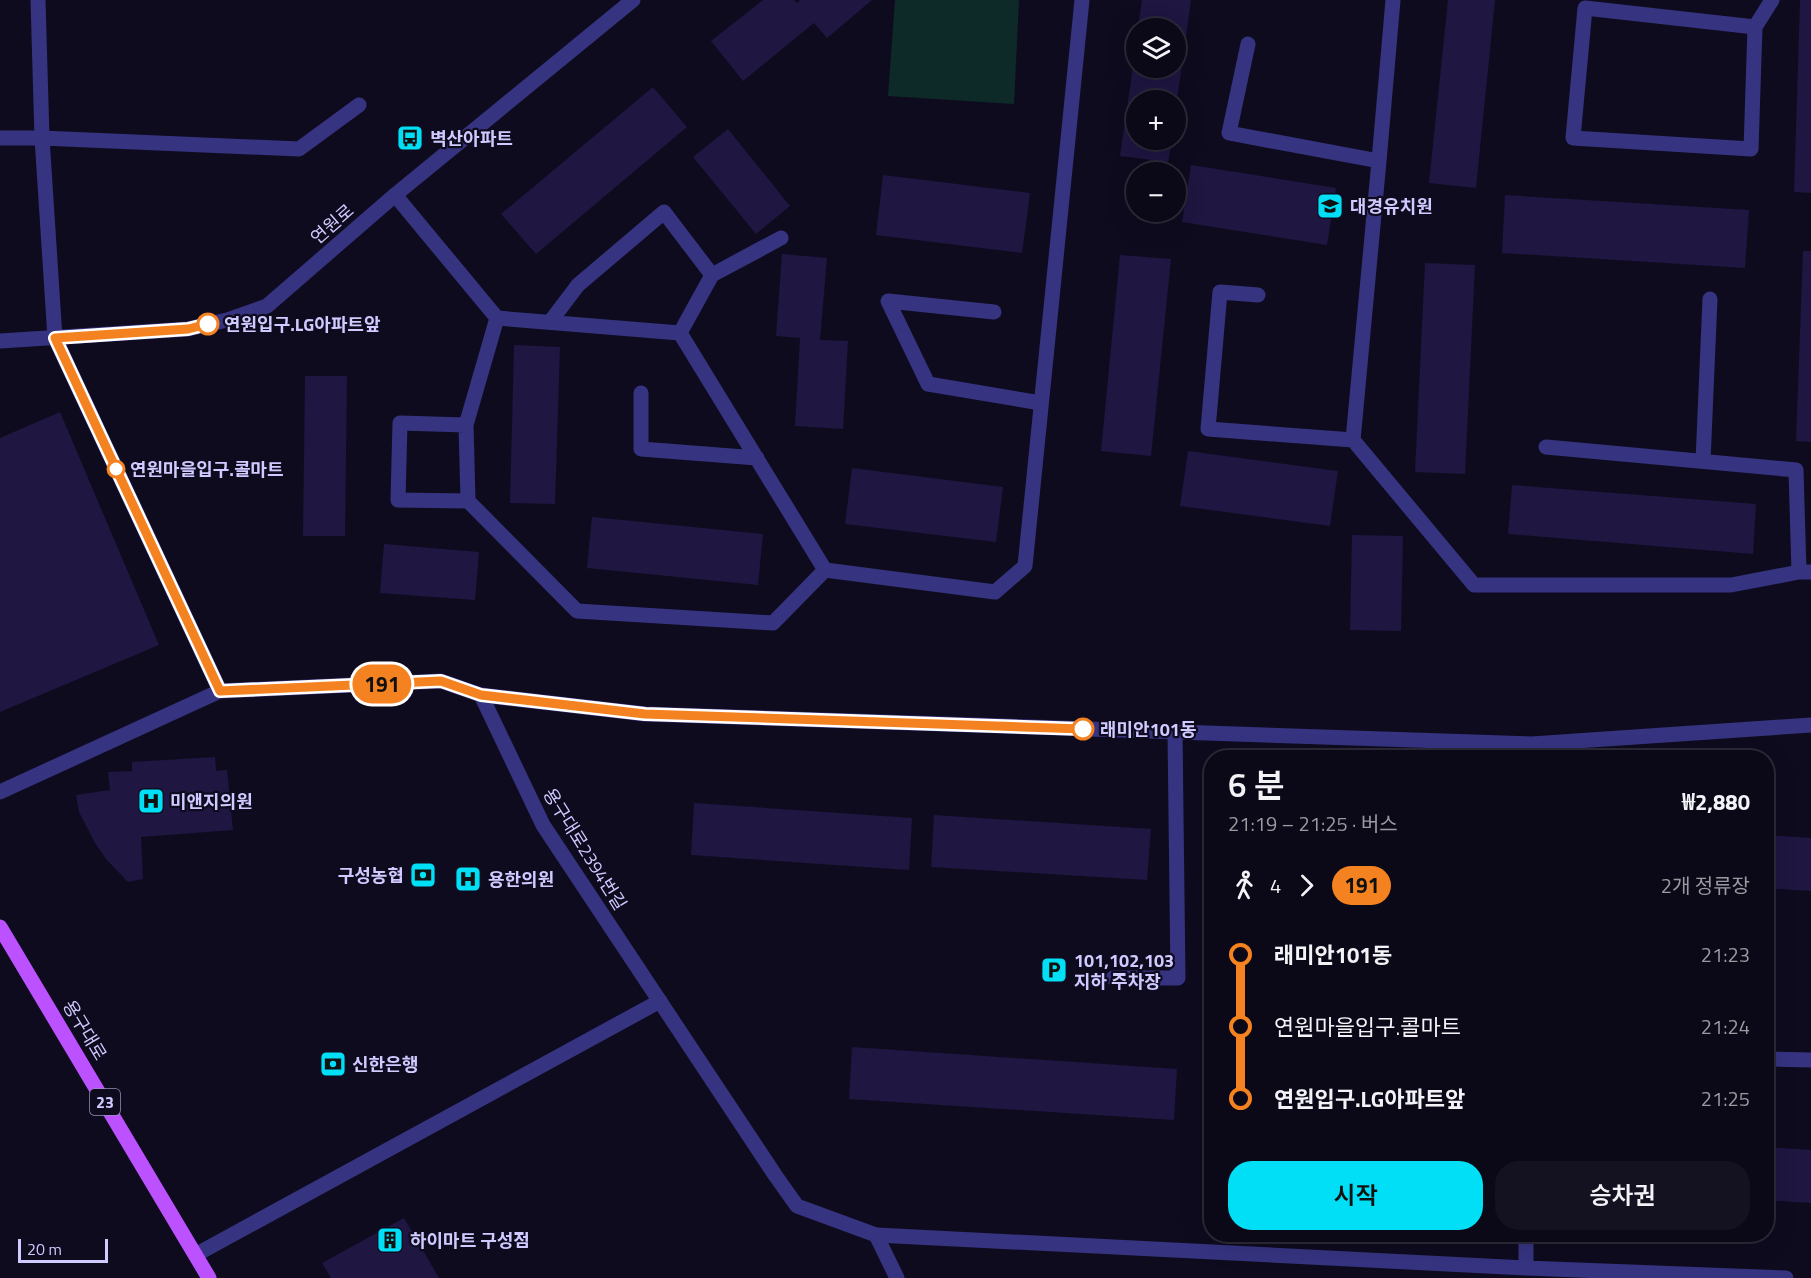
<!DOCTYPE html>
<html lang="ko">
<meta charset="utf-8">
<style>
body{margin:0;font-family:"Titillium Web","Noto Sans KR",sans-serif;background:#141120;color:#f1f3f6;height:100vh;display:flex;flex-direction:column;font-size:22px;white-space:nowrap}
*{box-sizing:border-box;margin:0}
p{font-size:20px;color:#9a9aa1}
.icon{flex:none;width:33px;height:33px;fill:none;stroke:currentColor;stroke-width:2;stroke-linecap:round;stroke-linejoin:round}
.map{position:relative;flex:1;overflow:hidden}
.panel{position:absolute;left:1204px;top:750px;width:570px;height:492px;display:flex;flex-direction:column;background:#0b0817;border-radius:24px;box-shadow:0 6px 24px #0002,0 0 0 2px #2b2936}
.panel>*{flex:none}
.badge{padding:0 12px;border-radius:20px;font-size:21px;line-height:39px}
.fabs{position:absolute;left:1126px;top:18px;display:grid;gap:12px}
.fabs a{display:grid;place-items:center;width:60px;height:60px;border-radius:50%;background:#0b0817;box-shadow:0 6px 24px #0002,0 0 0 2px #2b2936;font-size:30px}
.scale{position:absolute;left:18px;bottom:15px;width:90px;box-sizing:border-box;padding-left:6px;border:3px solid #cfcaff;border-top:0;font-size:16px;line-height:21px;white-space:nowrap;color:#cfcaff;-webkit-text-stroke:4px #0f0b1f;paint-order:stroke}
.map>.badge{position:absolute;translate:-50% -50%;box-shadow:0 0 0 3px #fff}
.legs{display:flex;align-items:center;gap:9px;height:66px;padding:0 24px;font-size:20px}
.legs p{margin-inline-start:auto}
.overview{display:flex;align-items:center;justify-content:space-between;height:102px;padding:0 24px}
h1{font-size:33px;font-weight:600;line-height:45px}
.action{display:flex;gap:12px;margin-top:auto;padding:12px 24px}
.action a{flex:1;height:69px;border-radius:24px;background:#00dff5;color:#111;font-size:24px;font-weight:600;line-height:69px;text-align:center}
.action a+a{background:#141120;color:#f1f3f6}
ul{padding:0 24px;list-style:none}
li{display:flex;align-items:center;gap:21px;height:72px;font-size:22px}
li i{display:grid;place-items:center;width:9px;height:100%;margin:0 8px;background:currentColor}
li i::after{content:'';width:15px;height:15px;margin:-8px;border:4px solid;border-radius:50%;background:#0b0817}
li p{margin-inline-start:auto}
li:first-child i{background:linear-gradient(#0000 50%,currentColor 0)}
li:last-child i{background:linear-gradient(currentColor 50%,#0000 0)}
.map>svg:first-child{display:block}
.green{fill:#0e2a28}
.building{fill:#1f1641}
.lines{fill:none;stroke-linecap:round;stroke-linejoin:round}
.service{stroke:#363481;stroke-width:15}
.minor{stroke:#363481;stroke-width:15}
.tertiary{stroke:#363481;stroke-width:15}
.primary{stroke:#bc51ff;stroke-width:15}
.line-1-casing{stroke:#fff;stroke-width:14}
.line-1{stroke:#f58220;stroke-width:9}
.stop-1-dot{fill:#fff;stroke:#f58220;stroke-width:3}
.labels{text-anchor:middle;dominant-baseline:central;stroke-width:4.5;stroke-linejoin:round;paint-order:stroke}
.shield{fill:#0f0b1f;stroke:#9591bc;stroke-width:1.5}
.shield-label{font-size:16px;font-weight:bold;fill:#cfcaff}
.poi-label{font-size:18px;font-weight:bold;fill:#cfcaff;stroke:#0f0b1f;text-anchor:start}
.street-label{font-size:18px;fill:#cfcaff;stroke:#0f0b1f}
.stop-label{font-size:18px;font-weight:bold;fill:#cfcaff;stroke:#0f0b1f;text-anchor:start}
</style>
<div class="map">
<svg width="1811" height="1278" viewBox="0 0 1811 1278">
<rect width="100%" height="100%" fill="#0f0b1f"/>
<path class="green" d="M895,0H1019L1014,104L888,96Z"/>
<path class="building" d="M763,0H794L797,3L800,0H872L827,38L814,23L743,81L711,41Z
M1142,0H1191L1177,100H1137V140H1172L1168,162L1120,156L1136,46L1137,68H1176V28H1138Z
M1448,0H1495L1476,188L1429,183Z
M1800,0H1811V193L1794,192Z
M653,87L687,127L536,254L501,214Z
M728,129L790,206L756,234L693,157Z
M1191,165L1336,188L1327,245L1182,222Z
M883,175L1030,193L1022,253L876,235Z
M1505,195L1749,210L1745,268L1502,253Z
M1803,251H1811V442L1796,441Z
M782,254L827,258L820,340L848,341L843,429L795,426L800,338L776,336Z
M1120,255L1171,259L1151,456L1101,451Z
M1425,263L1475,265L1465,474L1415,472Z
M514,345L560,347L555,504L510,503Z
M305,376H347L345,536H303Z
M60,412L159,645L0,712V438Z
M1188,451L1338,471L1330,526L1180,506Z
M852,468L1003,487L996,542L845,524Z
M1512,485L1756,504L1753,554L1508,534Z
M592,517L763,534L758,585L587,568Z
M1352,535L1403,536L1401,631L1350,630Z
M384,544L479,552L475,600L380,593Z
M215,757L216,771L227,770L233,830L141,837L143,879L128,882L106,859L95,843L79,812L76,795L110,790L108,772L132,771V762Z
M694,803L912,818L909,870L691,855Z
M934,815L1151,829L1147,880L931,867Z
M1767,835L1811,838V891L1767,888Z
M852,1047L1177,1069L1174,1120L849,1099Z
M1767,1147L1811,1150V1203L1767,1200Z
M404,1218L439,1278H331L322,1263Z"/>
<g class="lines">
<path class="service" d="M38,0L42,138L55,338L220,691
M1755,27L1585,8L1573,138L1751,149L1755,27L1772,0
M1248,44L1229,133L1379,161L1353,440
M0,138H42L299,149L359,105
M1379,161L1393,0
M395,195L497,318L466,425L468,501L577,611L773,623L825,570L995,592L1025,566L1082,0
M712,275L781,238
M1258,295L1220,292L1208,429L1353,440L1474,585H1731L1799,572H1811
M994,312L888,301L928,384L1041,403
M497,318L680,333L825,570
M550,322L578,285L664,212L712,275L680,333
M641,393V449L757,458
M466,425L400,423L398,500L468,501
M1546,447L1796,470L1799,572
M1703,461L1710,299
M481,695L645,714L1532,744L1811,725
M1113,978H1178L1175,732
M1767,1059L1811,1060
M876,1235L1526,1268L1786,1278
M197,1254L660,1001
M1526,1268V1234"/>
<path class="minor" d="M0,792L220,691L441,681L481,695L543,825L775,1175L797,1206L876,1235L897,1278"/>
<path class="tertiary" d="M0,341L188,329L227,320L267,306L395,195L633,0"/>
<path class="primary" d="M0,927L209,1278"/>
</g>
<g class="lines">
<defs>
<path id="line-1" d="M208,324L188,329L55,338L220,691L441,681L481,695L645,714L1083,729"/>
</defs>
<use href="#line-1" class="line-1-casing"/>
<use href="#line-1" class="line-1"/>
</g>
<defs>
<symbol id="bus-square" viewBox="-11 -11 22 22"><rect x="-9" y="-9" width="18" height="18" rx="4" fill="#00dff5" stroke="#0f0b1f"/><path d="M-5-6H5V4H4V6H2V4H-2V6H-4V4H-5ZM-3.5-4V0h7V-4ZM-3.5 1.2v1.5H-2V1.2ZM2 1.2v1.5H3.5V1.2Z" fill="#111"/></symbol>
<symbol id="school-square" viewBox="-11 -11 22 22"><rect x="-9" y="-9" width="18" height="18" rx="4" fill="#00dff5" stroke="#0f0b1f"/><path d="M0-5L7-2L0 1L-7-2ZM-4 1L0 2.5L4 1V4Q0 6-4 4Z" fill="#111"/></symbol>
<symbol id="hospital-square" viewBox="-11 -11 22 22"><rect x="-9" y="-9" width="18" height="18" rx="4" fill="#00dff5" stroke="#0f0b1f"/><path d="M-5-5h3v3.5h4V-5h3V5h-3V1.5h-4V5h-3Z" fill="#111"/></symbol>
<symbol id="bank-square" viewBox="-11 -11 22 22"><rect x="-9" y="-9" width="18" height="18" rx="4" fill="#00dff5" stroke="#0f0b1f"/><path d="M-6-4H6V4H-6ZM0-2.3a2.3 2.3 0 1 0 0 4.6a2.3 2.3 0 1 0 0-4.6Z" fill="#111"/></symbol>
<symbol id="parking-square" viewBox="-11 -11 22 22"><rect x="-9" y="-9" width="18" height="18" rx="4" fill="#00dff5" stroke="#0f0b1f"/><path d="M-3.5-5.5H1a3.5 3.5 0 0 1 0 7H-1V5.5H-3.5ZM-1-3.4V-.6H.8a1.4 1.4 0 0 0 0-2.8Z" fill="#111"/></symbol>
<symbol id="building-square" viewBox="-11 -11 22 22"><rect x="-9" y="-9" width="18" height="18" rx="4" fill="#00dff5" stroke="#0f0b1f"/><path d="M-4-6H4V6H1V3H-1V6H-4ZM-2.5-4.3h1.7v1.8h-1.7ZM.8-4.3h1.7v1.8H.8ZM-2.5-1h1.7V.8h-1.7ZM.8-1h1.7V.8H.8Z" fill="#111"/></symbol>
</defs>
<g fill-rule="evenodd">
<use href="#bus-square" x="395" y="123" width="30" height="30"/>
<use href="#school-square" x="1315" y="191" width="30" height="30"/>
<use href="#hospital-square" x="136" y="786" width="30" height="30"/>
<use href="#bank-square" x="408" y="860" width="30" height="30"/>
<use href="#hospital-square" x="453" y="864" width="30" height="30"/>
<use href="#parking-square" x="1039" y="955" width="30" height="30"/>
<use href="#bank-square" x="318" y="1049" width="30" height="30"/>
<use href="#building-square" x="375" y="1225" width="30" height="30"/>
</g>
<g class="stop-1-dot">
<circle cx="208" cy="324" r="10"/>
<circle cx="116" cy="469" r="8"/>
<circle cx="1083" cy="729" r="10"/>
</g>
<g class="labels">
<rect class="shield" x="90" y="1089" width="30" height="26" rx="4.5"/>
<g class="shield-label">
<text x="105" y="1102">23</text>
</g>
<g class="poi-label">
<text x="430" y="138">벽산아파트</text>
<text x="1350" y="206">대경유치원</text>
<text x="170" y="801">미앤지의원</text>
<text x="404" y="875" text-anchor="end">구성농협</text>
<text x="488" y="879">용한의원</text>
<text x="1074" y="960">101,102,103<tspan x="1074" dy="21">지하 주차장</tspan></text>
<text x="352" y="1064">신한은행</text>
<text x="410" y="1240">하이마트 구성점</text>
</g>
<g class="street-label">
<text transform="translate(332 224) rotate(-41)">연원로</text>
<text transform="translate(585 849) rotate(58)">용구대로2394번길</text>
<text transform="translate(85 1030) rotate(59)">용구대로</text>
</g>
<g class="stop-label">
<text x="224" y="324">연원입구.LG아파트앞</text>
<text x="130" y="469">연원마을입구.콜마트</text>
<text x="1100" y="729">래미안101동</text>
</g>
</g>
</svg>
<div class="fabs">
<a><svg class="icon" aria-label="layers" viewBox="0 0 24 24"><path d="M12 4l9 5-9 5-9-5zM3 14l9 5 9-5"/></svg></a>
<a>+</a>
<a>−</a>
</div>
<div class="scale">20 m</div>
<b class="badge" style="left:382px;top:684px;background:#f58220;color:#111">191</b>
<section class="panel">
<div class="overview"><div><h1>6 분</h1><p>21:19 – 21:25 · 버스</p></div><b>₩2,880</b></div>
<div class="legs"><svg class="icon" aria-label="walk" viewBox="0 0 24 24"><circle cx="13" cy="4" r="2"/><path d="M13 8l-2 6 4 7M11 14l-3 7M7 12l3-4h3l4 4"/></svg>4<svg class="icon" aria-label="forward" viewBox="0 0 24 24"><path d="M9 5l7 7-7 7"/></svg><b class="badge" style="background:#f58220;color:#111">191</b><p>2개 정류장</p></div>
<ul>
<li><i style="color:#f58220"></i><b>래미안101동</b><p>21:23</p></li>
<li><i style="color:#f58220"></i><span>연원마을입구.콜마트</span><p>21:24</p></li>
<li><i style="color:#f58220"></i><b>연원입구.LG아파트앞</b><p>21:25</p></li>
</ul>
<div class="action"><a>시작</a><a>승차권</a></div>
</section>
</div>
